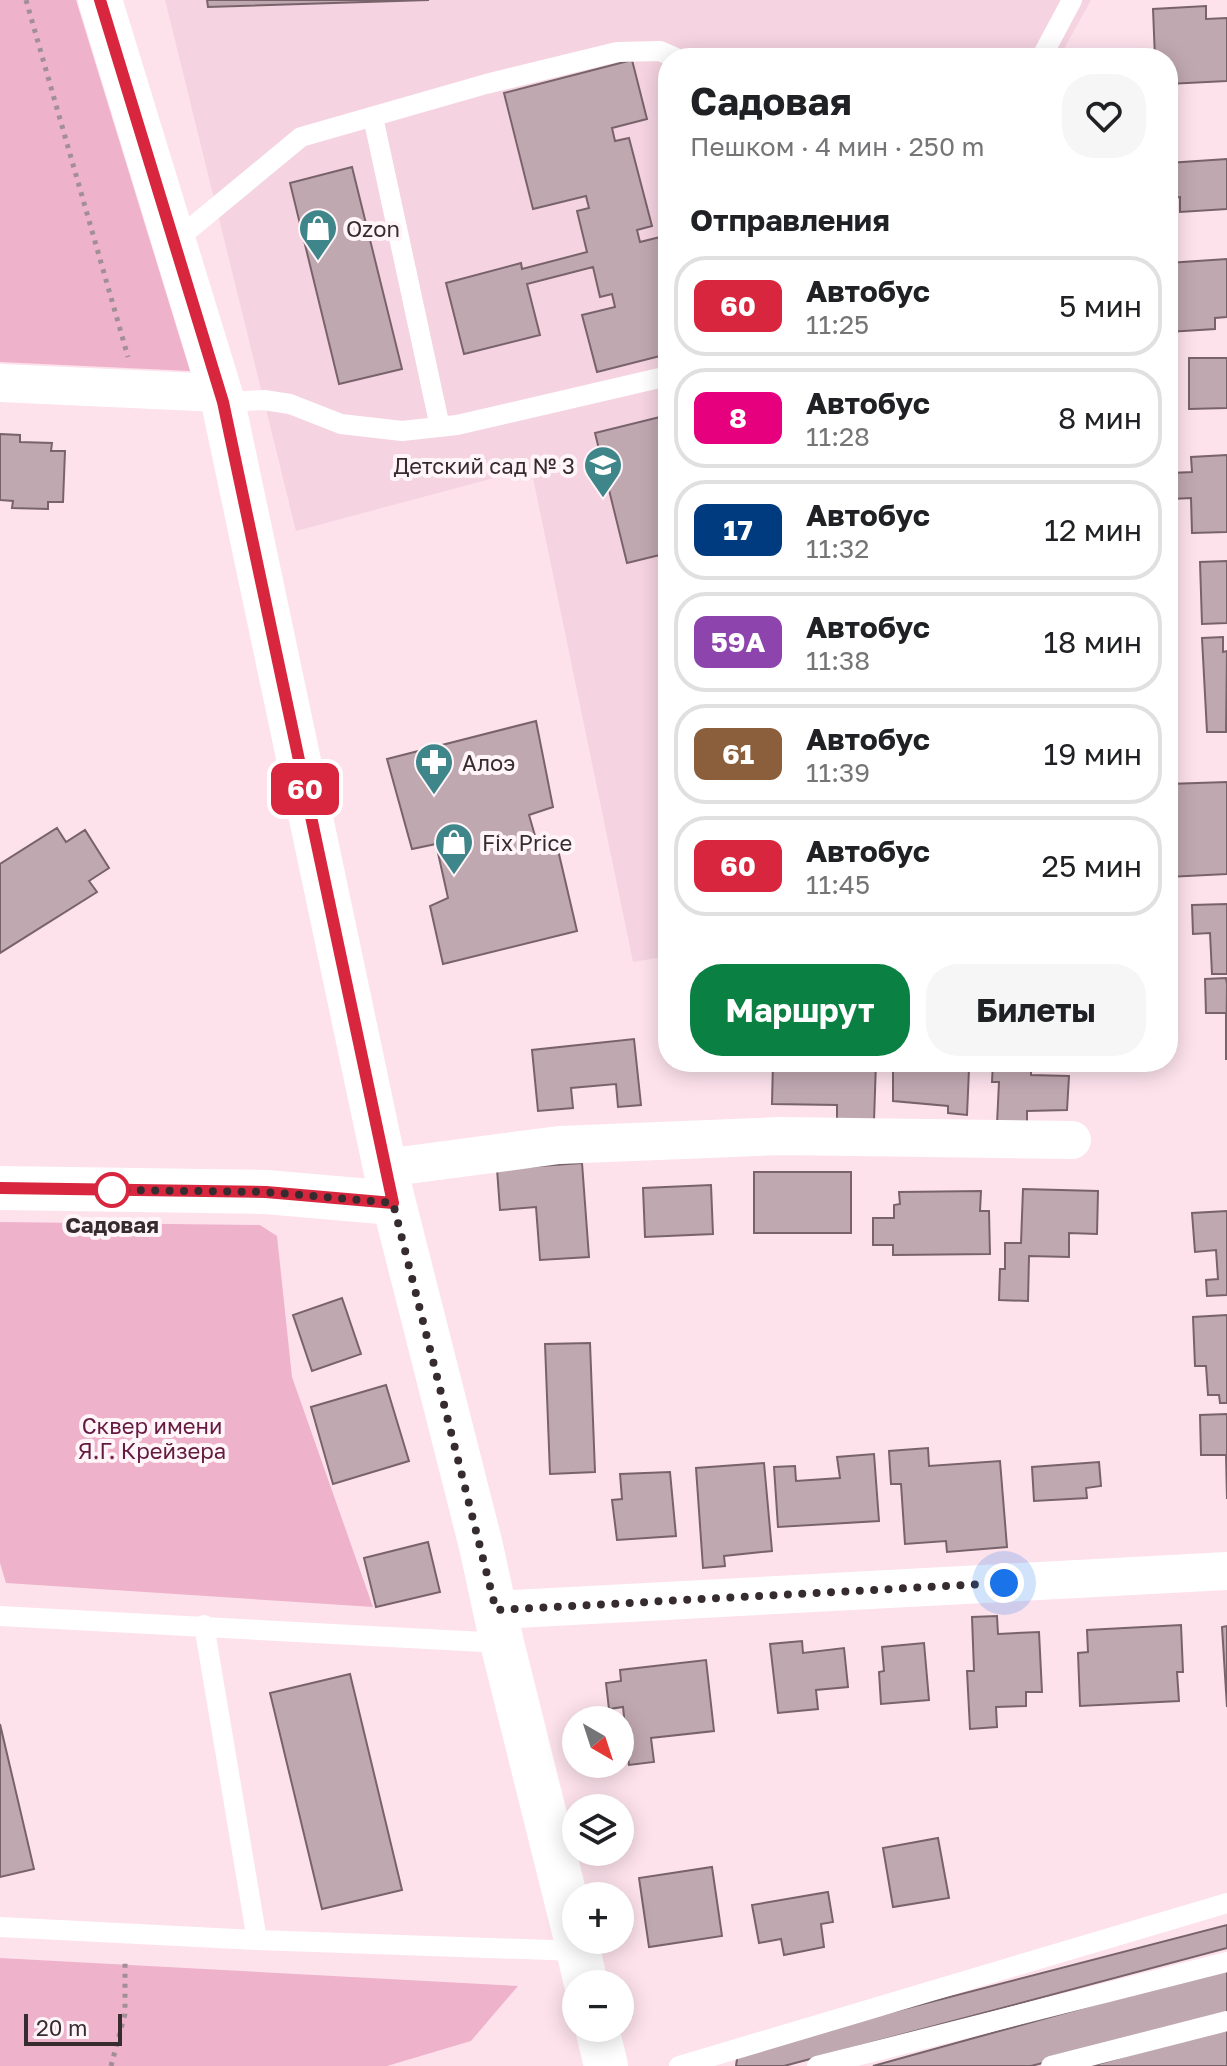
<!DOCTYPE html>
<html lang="ru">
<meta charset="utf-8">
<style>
body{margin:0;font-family:"Golos Text",sans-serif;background:#f6f6f6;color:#202124;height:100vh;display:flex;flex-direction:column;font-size:30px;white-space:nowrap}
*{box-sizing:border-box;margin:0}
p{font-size:26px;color:#757577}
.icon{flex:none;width:44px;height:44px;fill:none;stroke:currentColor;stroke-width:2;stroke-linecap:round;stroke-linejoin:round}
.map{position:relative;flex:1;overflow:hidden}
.sheet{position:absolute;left:658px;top:48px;width:520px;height:1024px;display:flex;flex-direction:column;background:#fff;border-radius:32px;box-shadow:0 4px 20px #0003}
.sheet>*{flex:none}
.badge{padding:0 16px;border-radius:12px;font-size:28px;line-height:52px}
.needle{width:52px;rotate:141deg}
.tools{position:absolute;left:562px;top:1706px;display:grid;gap:16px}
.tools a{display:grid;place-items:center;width:72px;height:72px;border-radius:50%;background:#fff;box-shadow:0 4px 20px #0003;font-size:40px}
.scale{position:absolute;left:24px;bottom:20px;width:98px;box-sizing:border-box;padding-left:8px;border:4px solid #362c30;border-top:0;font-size:22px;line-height:28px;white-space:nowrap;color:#362c30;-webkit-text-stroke:6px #fff4f8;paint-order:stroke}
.you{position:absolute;width:40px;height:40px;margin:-20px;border:6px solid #fff;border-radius:50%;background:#1a73e8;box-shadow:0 0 0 12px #1a73e833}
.map>.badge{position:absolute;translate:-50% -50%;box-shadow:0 0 0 4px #fff}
h2{padding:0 32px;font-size:30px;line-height:72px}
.round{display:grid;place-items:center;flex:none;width:84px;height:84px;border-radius:32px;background:#f6f6f6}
.headline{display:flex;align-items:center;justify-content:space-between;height:136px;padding:0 32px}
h1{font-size:38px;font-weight:700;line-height:60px}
.button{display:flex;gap:16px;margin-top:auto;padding:16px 32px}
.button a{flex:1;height:92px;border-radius:32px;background:#0b8043;color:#fff;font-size:32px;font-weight:700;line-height:92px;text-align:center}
.button a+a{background:#f6f6f6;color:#202124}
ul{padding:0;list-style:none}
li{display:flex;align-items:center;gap:24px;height:100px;margin:0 16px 12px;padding:0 16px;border:4px solid #e0e0e0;border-radius:32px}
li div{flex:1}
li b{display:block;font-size:30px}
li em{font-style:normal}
li .badge{min-width:88px;font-weight:700;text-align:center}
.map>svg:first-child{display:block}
.built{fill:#f5d3e0}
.green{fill:#eeb3ca}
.building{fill:#c0a8b1;stroke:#79636b;stroke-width:2}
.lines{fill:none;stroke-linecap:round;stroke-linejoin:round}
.path{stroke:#a28f96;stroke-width:5;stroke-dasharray:4 6;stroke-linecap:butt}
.service{stroke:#fff;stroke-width:20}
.minor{stroke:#fff;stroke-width:38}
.tertiary{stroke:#fff;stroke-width:44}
.line-casing{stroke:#fff;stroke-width:18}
.line{stroke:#d7263d;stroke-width:12}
.walk{stroke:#362c30;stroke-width:8;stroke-dasharray:0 14.4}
.stop-dot{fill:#fff;stroke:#d7263d;stroke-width:4}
.labels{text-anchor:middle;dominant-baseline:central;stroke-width:8;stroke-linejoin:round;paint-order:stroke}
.poi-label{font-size:22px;fill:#362c30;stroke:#fff4f8;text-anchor:start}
.stop-label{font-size:22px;font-weight:bold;fill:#362c30;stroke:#fff4f8}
.park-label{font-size:22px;fill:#641a3f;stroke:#fff4f8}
</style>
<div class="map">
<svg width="1227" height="2066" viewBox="0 0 1227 2066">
<rect width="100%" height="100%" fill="#fde2ec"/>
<path class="built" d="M165,0H1091L1059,58H668V956L633,962L531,468L296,531Z"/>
<path class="green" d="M0,0H76L190,371L0,362Z
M0,1222L260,1225L277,1236L292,1377L373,1607L6,1583L0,1563Z
M0,1958L518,1986L471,2041L387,2066H0Z"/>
<path class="building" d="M207,0H429L208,7Z
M1206,6V19L1227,18V81L1168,84V58H1155L1153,9Z
M632,60L647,119L612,128L615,141L629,138L652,226L637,230L640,242L668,235V354L597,372L582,315L615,307L612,294L600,297L593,267L527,284L540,335L464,354L446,283L521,263L522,269L587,252L577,211L589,208L586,196L533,209L504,93Z
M1227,159V209L1180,212V197L1168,198V163Z
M352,167L402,369L339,384L290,183Z
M1227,259V317L1215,318V329L1168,332V263Z
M1189,358H1227V408L1189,409Z
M668,415V553L627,563L595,433Z
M0,434L20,435V442L52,443L51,451H65L63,502H48V509L12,508L13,501L0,500Z
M1227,455V532L1192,533L1191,498L1172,499L1171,473L1192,472L1191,457Z
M1227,561V623L1202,624L1200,562Z
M1223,637V652L1227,651L1226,732H1207L1202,638Z
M536,721L553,807L529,815L540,853L558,850L577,931L443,964L430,906L448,898L436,844L412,849L387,759Z
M1227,782V874L1168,877V842H1171L1168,784Z
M57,828L66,842L85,830L109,868L89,881L97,892L0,953V864Z
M1227,904V974H1212L1210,933L1193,934L1192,905Z
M1226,978L1227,984L1226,1060V1013H1206L1205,979Z
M634,1039L641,1105L618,1107L616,1084L571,1088L573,1108L538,1111L532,1050Z
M773,1062H876L874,1121L837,1120V1105L772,1104Z
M993,1062H1031V1075L1069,1076L1067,1110L1027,1111V1125L997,1124L999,1082H992Z
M893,1064L969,1069L967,1115L948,1113V1106L893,1101Z
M582,1163L589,1257L540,1260L536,1207L500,1210L497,1169Z
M754,1172H851V1233H754Z
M711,1185L713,1234L645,1237L643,1188Z
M1023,1189L1098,1191L1097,1234L1069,1233V1257L1029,1256L1028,1301L999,1300L1000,1269H1005V1243H1021Z
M981,1191L980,1211H989L990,1254L893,1255V1245H873V1218H894V1205L900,1204L899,1192Z
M1227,1211V1295L1207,1296L1206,1280L1218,1279L1216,1250L1195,1252L1192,1213Z
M342,1298L361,1354L312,1371L293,1315Z
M1227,1315V1403H1220L1219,1395H1208L1206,1366H1195L1193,1317Z
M590,1343L595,1472L550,1474L545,1344Z
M386,1385L409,1461L333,1484L311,1407Z
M1227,1414V1499L1226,1455H1201L1200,1415Z
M928,1448L929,1466L1000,1461L1007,1547L947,1552L946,1541L905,1544L901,1484H891L889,1451Z
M874,1454L879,1521L778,1527L774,1467L795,1466L796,1481L840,1478L837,1457Z
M1099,1462L1101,1486L1086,1488L1087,1498L1034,1501L1032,1467Z
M764,1463L772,1551L724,1556L725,1566L703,1568L696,1468Z
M670,1472L676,1536L617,1540L612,1500L622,1499L620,1474Z
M428,1542L440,1592L376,1607L364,1558Z
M997,1616L998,1634L1039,1632L1042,1692H1026V1706L996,1707L997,1727L970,1729L967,1671H974L972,1617Z
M1181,1625L1183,1672H1177L1179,1701L1080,1706L1078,1653L1088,1652L1087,1630Z
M1227,1626V1707L1222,1627Z
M802,1641L803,1653L844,1648L848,1687L816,1690L818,1709L778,1713L770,1644Z
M924,1643L929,1700L881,1704L879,1672L884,1671L882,1647Z
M706,1660L714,1731L651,1738L654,1762L629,1765L623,1707L609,1709L606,1683L621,1681L620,1670Z
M350,1674L402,1890L322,1909L270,1693Z
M0,1724L34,1869L0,1877Z
M938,1838L949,1898L893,1907L883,1848Z
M712,1867L722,1936L649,1947L639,1878Z
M828,1892L833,1922L821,1924L824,1947L784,1955L781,1939L759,1943L752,1905Z
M1227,1925V1948L784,2066H736L738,2052Z
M1227,1968V2016L1031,2066H873Z
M1227,2027V2066H1091Z"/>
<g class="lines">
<path class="path" d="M26,0L128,357
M111,2066L125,2014V1958"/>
<path class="service" d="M1041,58L1072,0
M373,117L440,427
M174,242L301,137L486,84L617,52L660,51L676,58
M223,402L264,400L290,404L341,424L402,431L457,425L668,376
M0,1616L502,1643
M204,1625L257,1940
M0,1927L257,1940L579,1951
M679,2066L1227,1903
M817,2066L1227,1962
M1051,2066L1227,2021"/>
<path class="minor" d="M0,383L219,393
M385,1168L559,1145L780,1136L1072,1140
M496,1610L1227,1571"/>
<path class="tertiary" d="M100,0L223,402L385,1168L481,1546L502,1643L576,1940
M0,1188L266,1192L393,1203
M576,1940L586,1984
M597,2028L606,2066"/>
</g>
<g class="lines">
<defs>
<path id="line" d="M0,1188L266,1192L393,1203L223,402L100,0"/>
</defs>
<use href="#line" class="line-casing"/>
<use href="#line" class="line"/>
<path class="walk" d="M112,1190L266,1192L393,1203L496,1610L1004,1583"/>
</g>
<defs>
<symbol id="shop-pin" viewBox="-11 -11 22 30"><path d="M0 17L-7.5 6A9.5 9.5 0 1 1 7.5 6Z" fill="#3e868a" stroke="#fff4f8"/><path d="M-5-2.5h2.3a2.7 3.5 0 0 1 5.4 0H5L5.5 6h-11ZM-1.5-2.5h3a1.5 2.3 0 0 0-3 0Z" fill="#fff"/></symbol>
<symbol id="school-pin" viewBox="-11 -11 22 30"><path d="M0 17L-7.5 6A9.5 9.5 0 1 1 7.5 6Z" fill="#3e868a" stroke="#fff4f8"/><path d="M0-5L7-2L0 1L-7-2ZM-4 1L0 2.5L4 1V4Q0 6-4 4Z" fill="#fff"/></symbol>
<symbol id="pharmacy-pin" viewBox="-11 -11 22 30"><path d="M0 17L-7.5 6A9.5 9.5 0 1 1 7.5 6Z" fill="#3e868a" stroke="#fff4f8"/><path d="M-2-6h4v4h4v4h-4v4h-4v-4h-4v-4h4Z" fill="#fff"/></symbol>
</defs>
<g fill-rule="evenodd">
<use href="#shop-pin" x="296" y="206" width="44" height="60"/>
<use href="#school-pin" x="581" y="443" width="44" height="60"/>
<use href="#pharmacy-pin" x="412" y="740" width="44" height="60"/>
<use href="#shop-pin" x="432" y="820" width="44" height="60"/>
</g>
<circle class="stop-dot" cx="112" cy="1190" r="16"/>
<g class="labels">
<g class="poi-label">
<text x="346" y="228">Ozon</text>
<text x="575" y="465" text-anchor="end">Детский сад № 3</text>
<text x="462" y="762">Алоэ</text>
<text x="482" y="842">Fix Price</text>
</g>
<g class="stop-label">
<text x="112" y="1224">Садовая</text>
</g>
<g class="park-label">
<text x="152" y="1425">Сквер имени<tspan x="152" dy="25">Я.Г. Крейзера</tspan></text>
</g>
</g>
</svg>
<div class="tools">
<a><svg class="needle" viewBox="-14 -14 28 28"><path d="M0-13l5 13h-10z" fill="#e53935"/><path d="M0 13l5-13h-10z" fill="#757577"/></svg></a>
<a><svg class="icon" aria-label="layers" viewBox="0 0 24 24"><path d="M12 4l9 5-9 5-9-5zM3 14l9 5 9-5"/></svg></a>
<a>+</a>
<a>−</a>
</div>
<div class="scale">20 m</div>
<div class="you" style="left:1004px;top:1583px"></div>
<b class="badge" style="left:305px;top:789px;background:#d7263d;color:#fff">60</b>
<section class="sheet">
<div class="headline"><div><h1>Садовая</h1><p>Пешком · 4 мин · 250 m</p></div><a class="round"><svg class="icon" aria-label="heart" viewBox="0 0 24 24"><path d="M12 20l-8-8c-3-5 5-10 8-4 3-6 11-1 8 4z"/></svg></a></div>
<h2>Отправления</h2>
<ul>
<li><span class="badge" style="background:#d7263d;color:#fff">60</span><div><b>Автобус</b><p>11:25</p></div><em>5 мин</em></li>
<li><span class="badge" style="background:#e6007e;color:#fff">8</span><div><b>Автобус</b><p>11:28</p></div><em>8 мин</em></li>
<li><span class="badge" style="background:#003b80;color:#fff">17</span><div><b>Автобус</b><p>11:32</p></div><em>12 мин</em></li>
<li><span class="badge" style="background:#8e44ad;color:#fff">59А</span><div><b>Автобус</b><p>11:38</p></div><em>18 мин</em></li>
<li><span class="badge" style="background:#8b5e3c;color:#fff">61</span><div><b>Автобус</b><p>11:39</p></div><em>19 мин</em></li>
<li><span class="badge" style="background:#d7263d;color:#fff">60</span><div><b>Автобус</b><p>11:45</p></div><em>25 мин</em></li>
</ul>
<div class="button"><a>Маршрут</a><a>Билеты</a></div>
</section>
</div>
